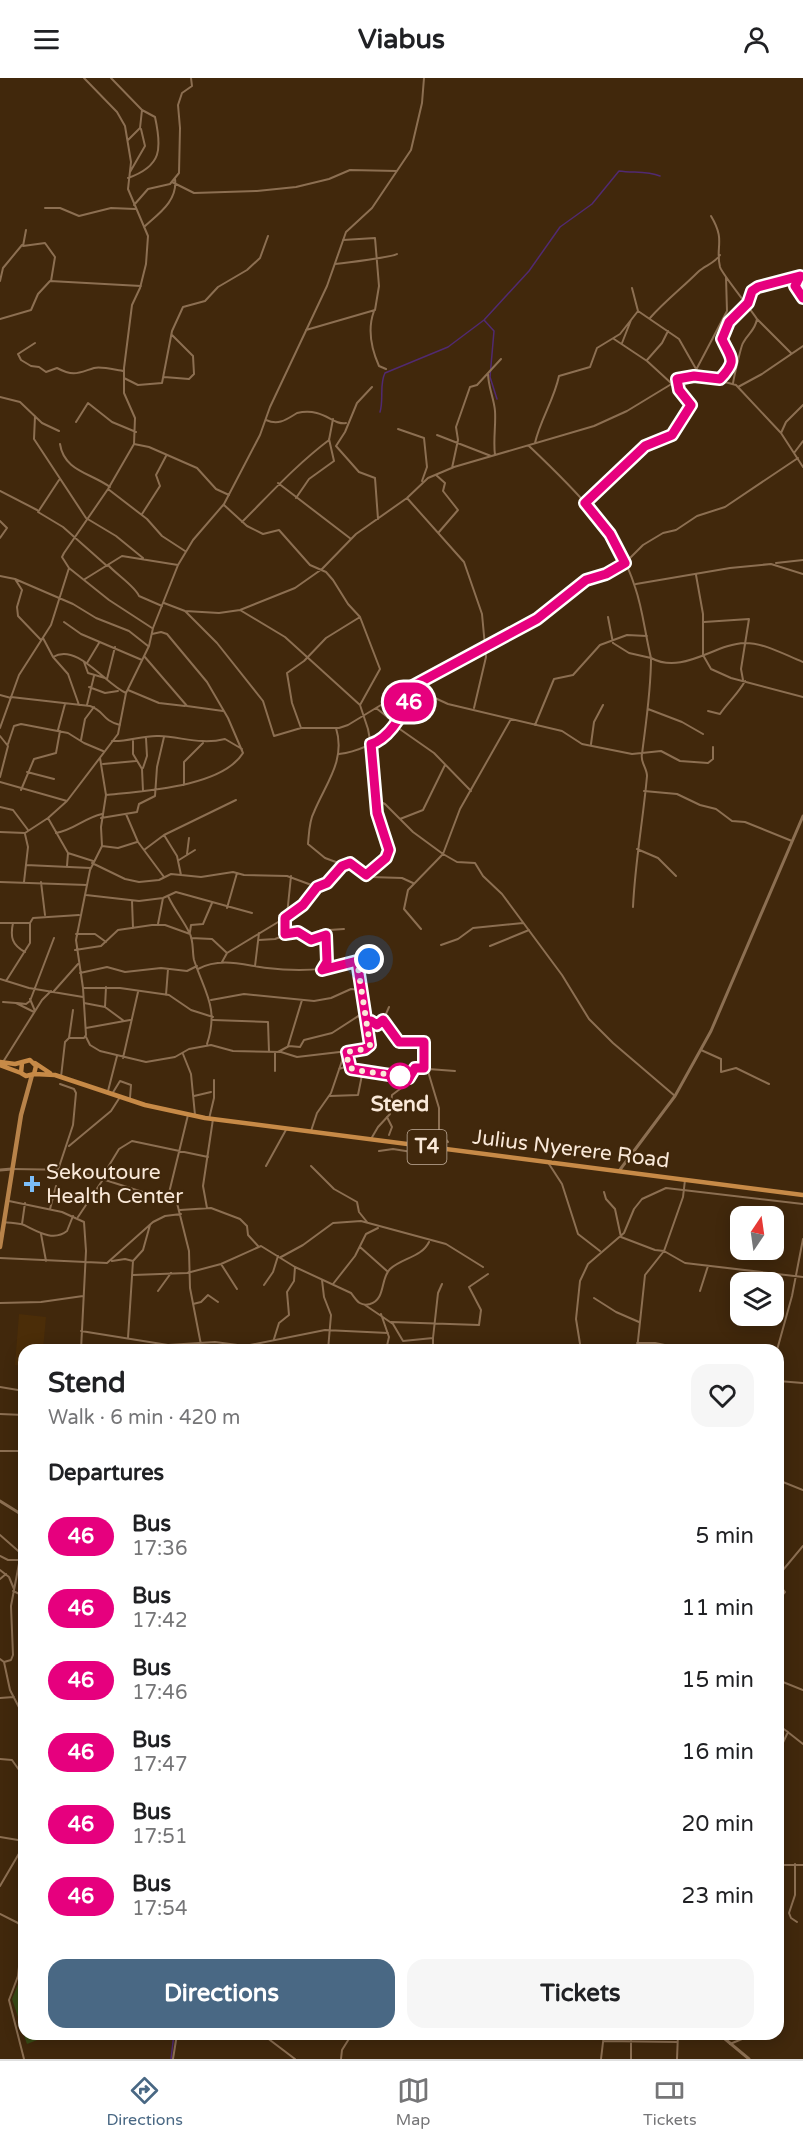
<!DOCTYPE html>
<meta charset="utf-8">
<style>
body{margin:0;font-family:"Varela Round",sans-serif;background:#f6f6f6;color:#202124;height:100vh;display:flex;flex-direction:column;font-size:22px;white-space:nowrap}
*{box-sizing:border-box;margin:0}
p{font-size:20px;color:#757577}
.icon{flex:none;width:33px;height:33px;fill:none;stroke:currentColor;stroke-width:2;stroke-linecap:round;stroke-linejoin:round}
.map{position:relative;flex:1;overflow:hidden}
.sheet{position:absolute;left:18px;top:1266px;width:766px;height:696px;display:flex;flex-direction:column;background:#fff;border-radius:18px;box-shadow:0 3px 15px #0003}
.sheet>*{flex:none}
.badge{padding:0 12px;border-radius:20px;font-size:21px;line-height:39px}
.needle{width:39px;rotate:13deg}
.fabs{position:absolute;left:730px;top:1128px;display:grid;gap:12px}
.fabs a{display:grid;place-items:center;width:54px;height:54px;border-radius:12px;background:#fff;box-shadow:0 3px 15px #0003;font-size:30px}
.you{position:absolute;width:30px;height:30px;margin:-15px;border:4px solid #fff;border-radius:50%;background:#1a73e8;box-shadow:0 0 0 9px #1a73e833}
.map>.badge{position:absolute;translate:-50% -50%;box-shadow:0 0 0 3px #fff}
h2{padding:0 30px;font-size:22px;line-height:54px}
.round{display:grid;place-items:center;flex:none;width:63px;height:63px;border-radius:18px;background:#f6f6f6}
.headline{display:flex;align-items:center;justify-content:space-between;height:102px;padding:0 30px}
h1{font-size:28px;font-weight:700;line-height:45px}
.button{display:flex;gap:12px;margin-top:auto;padding:12px 30px}
.button a{flex:1;height:69px;border-radius:18px;background:#496884;color:#fff;font-size:24px;font-weight:700;line-height:69px;text-align:center}
.button a+a{background:#f6f6f6;color:#202124}
ul{padding:0;list-style:none}
li{display:flex;align-items:center;gap:18px;height:72px;padding:0 30px}
li div{flex:1}
li b{display:block;font-size:22px}
li em{font-style:normal}
li .badge{min-width:66px;font-weight:700;text-align:center}
header{display:flex;justify-content:space-between;align-items:center;height:78px;padding:0 30px;background:#fff;font-size:27px;font-weight:700}
.menu{display:flex;justify-content:space-around;align-items:center;height:84px;border-top:2px solid #e0e0e0;background:#fff;font-size:16px;color:#757577}
.menu a{display:grid;justify-items:center;gap:3px}
.menu .active{color:#496884}
.map>svg:first-child{display:block}
.built{fill:#4b2d08}
.green{fill:#384b15}
.lines{fill:none;stroke-linecap:round;stroke-linejoin:round}
.stream{stroke:#512a71;stroke-width:1.5}
.minor{stroke:#8c6f52;stroke-width:2}
.tertiary{stroke:#8c6f52;stroke-width:3}
.primary{stroke:#b8834a;stroke-width:4.5}
.trunk{stroke:#c78a47;stroke-width:4.5}
.line-casing{stroke:#fff;stroke-width:14}
.line{stroke:#e6007e;stroke-width:9}
.walk{stroke:#fae9d9;stroke-width:6;stroke-dasharray:0 10.8}
.stop-dot{fill:#fff;stroke:#e6007e;stroke-width:3}
.poi-dot{fill:#7cbef9;stroke:#41280c;stroke-width:2}
.labels{text-anchor:middle;dominant-baseline:central;stroke-width:4.5;stroke-linejoin:round;paint-order:stroke}
.shield{fill:#41280c;stroke:#c2af9c;stroke-width:1.5}
.shield-label{font-size:20px;font-weight:bold;fill:#fae9d9}
.stop-label{font-size:21px;font-weight:bold;fill:#fae9d9;stroke:#41280c}
.street-label{font-size:21px;fill:#fae9d9;stroke:#41280c}
.poi-label{font-size:21px;fill:#fae9d9;stroke:#41280c;text-anchor:start}
</style>
<header><svg class="icon" aria-label="menu" viewBox="0 0 24 24"><path d="M4 6h16M4 12h16M4 18h16"/></svg>Viabus<svg class="icon" aria-label="person" viewBox="0 0 24 24"><circle cx="12" cy="8" r="4"/><path d="M4 21q1-7 8-7t8 7"/></svg></header>
<div class="map">
<svg width="803" height="1981" viewBox="0 0 803 1981">
<rect width="100%" height="100%" fill="#41280c"/>
<path class="built" d="M19,1236L46,1239L43,1272H24V1288L15,1287Z"/>
<path class="green" d="M20,1871H24V1956H52L27,1966L12,1921L23,1894Z"/>
<g class="lines">
<path class="stream" d="M484,242L494,253L490,299L497,321
M380,334C384,321 379,307 385,295L448,269L484,242L529,193L560,149L592,126L619,93C634,95 647,93 660,98
M171,1981L174,1956"/>
<path class="minor" d="M111,0L142,32L140,50L128,62
M130,94L145,68L141,51
M128,100C162,88 162,71 155,39L142,32
M172,104L194,115L257,113L296,109L329,101L350,92L397,93
M134,127L148,111L170,106L179,95L180,50L178,27L182,15L192,8L191,0
M45,130H60L79,138L111,130L135,131
M711,138C726,163 715,168 720,189C722,196 750,230 757,241C755,253 748,255 743,265C741,268 733,303 733,306
M144,149C158,136 178,123 175,101
M26,152L23,168L45,165L55,179L51,203
M335,186C345,185 393,179 397,176
M803,196L797,201L795,208L803,220
M0,203L3,190L22,167
M632,210L638,233L679,261L700,298
M748,223C755,204 782,204 799,198
M374,233C367,252 371,270 379,288L386,291
M650,240C665,223 682,210 698,194C705,187 714,186 720,177
M0,241L31,232L38,216L50,203L141,208
M757,241L791,275
M306,252L375,232L379,208L375,160L343,162
M614,261L647,283L671,305
M35,265L18,276L21,282L31,288L39,289L46,294L57,290C74,299 78,295 94,290C101,288 116,292 124,293
M622,265L631,242L638,233
M647,282L662,265L668,253
M696,292L727,233L726,199
M488,295C488,309 494,320 495,333C496,348 493,362 495,377
M164,299L189,301L194,296L193,278L172,257
M124,300L138,307L162,305L172,253L183,229L205,223L218,209L247,192L260,180L268,158
M720,301L732,285L730,272L722,261L731,242L748,225
M372,309L357,325L345,354L336,368L359,394L375,400L378,441
M738,309L762,296L803,268
M0,319L20,324L42,345L59,353
M35,338L34,361L86,440L116,458L143,480
M266,342C279,348 287,341 297,335C324,329 333,348 346,345
M76,344L88,325L112,344L136,354
M398,351L424,360L427,389L422,403
M781,355L786,344L803,327
M437,357L491,378
M535,365C540,342 554,322 559,298L590,289L597,270L620,256L631,242
M60,366C64,393 91,395 110,409
M134,366L149,369L197,390L216,411L229,417
M529,368C571,408 617,451 635,509C643,532 645,556 651,580C683,597 714,566 745,565C765,565 785,577 803,584
M794,375L803,363
M452,390L458,362L456,349L470,309L477,307L501,281
M436,397L445,405L443,413L458,432L439,454
M59,402L38,434L63,449L107,488
M278,405L351,461
M108,411L147,441L162,458L185,473
M0,413L37,432
M296,420L309,401L334,383L329,361
M407,420L464,484L482,536L486,579L474,630
M585,425L645,368L672,357L691,327L679,312L677,301
M224,427L247,448L263,456L279,452L310,487L326,494L333,502L348,526L360,539L380,591L360,627
M142,436L160,408L156,397L166,378
M0,443L7,450L0,460
M242,444C271,415 296,387 329,362L333,341
M776,485L803,482
M108,487C117,497 135,508 139,518L162,528
M69,490L109,522L152,550
M696,497L703,536V577L711,591L731,600L803,619
M0,498L15,501L73,526L96,540L129,553L148,568
M15,501L22,512L17,529L18,538L41,562
M85,501L122,478L178,487
M636,506L730,490L771,486L803,496
M164,525L185,533L219,535L240,532L295,510L322,491L356,456L407,420L428,400L454,389L594,348L627,333L683,299H706L736,307L781,355L803,389
M240,532L285,559L360,627L368,651L375,689L378,740L389,772L386,780L366,797
M185,533L217,565L263,623L274,658L301,650H339L348,647L432,596L537,541L586,502L606,496L625,485L643,467L663,455L676,452L697,438L725,429L798,380
M608,539L613,565L629,575L651,580C651,613 646,644 642,676C640,684 647,690 647,698C643,743 635,784 633,829
M64,544L81,556L142,582
M704,544L749,541L741,591L743,602
M43,560L53,579L68,596L79,627
M144,578L187,628L223,633
M53,579C77,564 106,607 126,615
M84,584L88,595L105,600
M87,585L99,565
M107,601L115,569
M89,609L105,615L118,613
M411,609L448,626L562,653L582,666L632,676L661,673L680,683L708,685L713,681V669
M128,612L159,625L185,628
M0,617L11,620
M11,619L90,628C105,633 101,642 120,647
M87,627L94,598
M376,630L395,645
M648,631L682,644L703,656
M708,633L720,636C728,624 738,616 745,603
M394,647L434,675L471,713
M535,647L554,601L573,597L600,567L627,557L647,558
M0,650L19,597L51,547L69,490L62,479L64,475L108,411L134,366L135,340L124,315V290L132,227L140,210L146,186L148,158L128,111L131,84L125,48L117,34L84,0
M301,650L292,625L287,595L304,583L326,560L360,539
M336,650C346,682 326,705 314,734C309,743 309,756 308,766L325,780L344,787
M58,652L65,626
M0,658L8,668L0,699
M81,662L85,641L94,629
M112,663C128,664 143,657 159,658C182,659 201,667 225,661L242,671
M133,663V676L142,691L143,713
M8,666L14,648L21,646L68,655L84,665L103,673
M591,666L594,644L603,627
M339,676C378,671 398,647 414,612
M103,686L136,683
M143,690L147,678L146,660
M27,694L54,701
M0,704L67,723
M184,707V684L203,665
M21,712L34,681L56,675L60,653
M644,713L677,716L700,727L716,731L732,743L745,744L792,763
M106,717C144,713 222,709 243,675L228,640L207,604L167,556L161,554L152,556
M377,722L385,726L413,754L443,776L457,784L475,785L483,798L502,816L562,897L589,941L613,965L675,1018
M0,729L13,732L28,752
M126,736L138,764L164,799
M48,740L68,775L67,788
M101,740L137,734L139,726L155,718L157,689L164,659
M400,741L423,732L445,687
M0,754L25,755L48,740L67,723L118,656L126,615L149,568L153,550L178,487L193,462L224,426L260,357L270,329L327,208L346,154L372,130L411,72L422,25L424,0
M56,755C74,752 84,740 102,736
M164,757L177,778L181,797
M102,768L118,770L137,764
M637,771L658,780L676,798
M144,772L164,757L236,722
M68,775L93,783
M187,776L189,760
M179,782L195,772
M92,785L125,801L139,804L159,802L171,796L201,799L233,794L244,797L287,798L317,809L327,805L348,785L370,799L402,800L413,805
M26,787L91,790
M0,804L87,807
M24,804L28,769L25,756
M41,804L45,837
M86,817L139,823L163,820L176,814L252,835
M168,818C174,831 183,842 189,854C194,862 192,873 194,882C205,915 219,930 207,966
M132,823L133,850
M227,830L237,795
M287,837L291,798
M0,845H30
M13,845C10,859 12,867 25,874
M158,846L163,820
M421,851L404,831L408,812L443,776L460,731L511,641
M190,854L191,847L203,846L212,825
M285,855V840
M76,856H95L106,864
M191,860L212,861L227,875
M259,862L275,861L294,854C310,856 315,871 329,852L344,851
M441,867L458,861L473,850L523,845
M490,868L529,852
M75,872L101,868L118,852L152,847H165L190,856
M222,884L227,875L293,835L317,809
M255,888L259,855
M198,891C221,879 243,887 267,890C299,894 349,893 377,876
M322,892L327,884L326,857
M80,895L107,889L125,894L161,890L187,893L197,888
M0,901L29,910L83,919
M6,903L30,865V845L33,840L79,837
M84,910H120L169,917L191,932L213,939
M54,913L78,886
M166,917L168,891
M30,921L35,933
M211,922L244,916L314,923L331,920L351,911L362,912
M3,924L16,925L34,934
M17,925L26,926L30,923L54,860
M84,925L105,929L124,943
M105,929L106,909
M358,938L377,947
M213,942L268,944L269,974
M383,942L397,963L424,965V990
M86,950L130,942
M366,954L383,943L389,929
M86,959L90,967L100,973L146,984L175,979L189,971L211,967L233,973L281,974L297,979L365,971L370,967L357,883
M69,960L73,932
M288,968L302,922
M701,972L721,981V994L736,990L769,1006
M275,974V993
M278,974L289,968L300,969L304,962L332,955L363,935
M183,976L191,996L195,1037
M123,980L138,914
M3,984L42,922L51,913
M348,988L355,992L409,1000
M427,990L439,1030V1053L448,1064
M339,991L348,988L347,974
M61,999L65,964L69,960H84L86,957L83,910L76,862L90,792L102,768L101,749L106,717L100,680
M108,1013L117,978
M112,1016L120,1003L131,1007L130,1020
M194,1018L211,1014
M330,1018L358,1017L363,992
M387,1039L392,1049L389,1057
M209,1041L214,1020V1002
M311,1053L317,1035L331,1015L345,974
M371,1061L378,1049L390,1036L392,1017L404,1008L415,990L455,993
M434,1063L440,1055
M69,1068L111,1033L120,1019
M379,1073L393,1071L443,1079L447,1071
M549,1086L562,1106L578,1156L600,1173
M266,1088L287,1050
M311,1088L334,1111L357,1124L359,1134L367,1144
M12,1091L74,1092L177,1125L189,1173L190,1210L202,1272
M58,1092L73,1047L76,1015L74,1011L60,1006
M102,1099L119,1071L132,1063L208,1079
M604,1114L606,1121L615,1131L621,1159L655,1172L664,1173L685,1185L803,1199
M168,1119L188,1037
M9,1123L62,1134L84,1144L86,1173L81,1272
M207,1130L203,1108L213,1041
M50,1131L56,1108
M180,1132L211,1130L240,1141L247,1148L248,1157L258,1168
M78,1139L104,1100
M4,1144C10,1145 18,1145 24,1147C37,1153 53,1164 67,1153L73,1138
M22,1146L25,1125
M41,1156L46,1183
M360,1169L387,1193
M281,1179L303,1167L333,1145L361,1143L446,1166L483,1189
M0,1180L107,1185L153,1144L165,1138L181,1136
M112,1183L125,1181L133,1183L128,1260
M133,1183L143,1172L150,1147
M221,1186L237,1211
M133,1197L187,1195L221,1186L261,1168L295,1189L351,1215C356,1221 359,1229 370,1226C386,1221 380,1201 390,1191C402,1180 422,1179 429,1164
M322,1202L324,1219L331,1237L328,1272
M333,1206L355,1178L366,1156L378,1150
M264,1207L273,1194L278,1178
M158,1213L171,1195
M700,1213L708,1188
M594,1220L616,1234L639,1244
M0,1225L41,1224L83,1218
M193,1226L201,1224L208,1217L218,1224
M365,1227L393,1246L403,1263L433,1260L438,1215L442,1206
M381,1236L389,1259L386,1272
M391,1244L479,1247L481,1232L469,1209L488,1196
M81,1253L168,1267L215,1264L245,1268L325,1252L388,1255
M274,1261L279,1245L289,1237L287,1214L294,1203L295,1189
M637,1265H655L689,1272
M250,1268L255,1272
M433,1272V1260
M581,1272L576,1241L580,1203L588,1186L624,1155L634,1131L642,1121L666,1110L803,1126
M637,1272L645,1197L664,1173L683,1119L685,1102
M777,1272L792,1218L803,1161
M778,1303L803,1305
M0,1309L24,1313
M0,1336L24,1337
M0,1373H24
M778,1402L803,1412
M22,1436L24,1424
M0,1457L24,1478
M0,1478L8,1482H20
M0,1492L9,1499L14,1511
M778,1498L803,1468
M0,1501L6,1496
M778,1505L785,1514L778,1522
M13,1513L24,1518
M0,1581L4,1584L10,1612L24,1639
M4,1584L11,1582L13,1577L11,1528L21,1475
M778,1602L803,1612
M0,1620L14,1619
M778,1647L788,1654L778,1675
M789,1655L803,1666
M0,1681L12,1682L24,1699
M24,1702L21,1720L24,1731
M0,1759L24,1763
M795,1786V1817L789,1835L791,1840L797,1844
M778,1787H803
M0,1808L24,1767
M0,1836L18,1845L23,1852L18,1898L9,1922L24,1981
M262,1956L295,1981
M595,1956L604,1959
M604,1963L677,1964
M730,1966L754,1956
M173,1981L177,1956
M341,1981L342,1972L352,1956
M601,1981L604,1956
M631,1981V1956
M677,1981L678,1956"/>
<path class="tertiary" d="M0,1092L12,1091
M619,1093L675,1018L711,953L803,738
M0,1423L24,1438
M719,1956L749,1981"/>
<path class="primary" d="M0,1169L21,1037L32,997"/>
<path class="trunk" d="M0,984L15,986L30,982L36,988L34,996L26,998L21,995L22,985
M35,985L50,995
M0,987L21,995
M34,996L55,997L145,1027L205,1040L803,1117"/>
</g>
<g class="lines">
<defs>
<path id="line" d="M371,943L377,947L383,942L399,964H424V990H415L409,1000L351,991L347,974L365,971L370,967L357,883L322,892L327,884L326,857L311,862L298,854L285,856V840L303,827L317,809L327,805L342,788L350,785L366,797L386,780L389,772L377,735L371,666C391,660 406,630 414,611L411,609L537,541L586,502L606,496L625,485L610,456L585,425L645,368L672,357L691,327L679,312L677,301L694,298L720,301C738,282 731,281 722,261L729,244L748,225L752,213L758,209L800,198L795,208L803,220"/>
</defs>
<use href="#line" class="line-casing"/>
<use href="#line" class="line"/>
<path class="walk" d="M369,881L357,883L370,967L365,971L347,974L348,988L354,992L400,998"/>
</g>
<circle class="stop-dot" cx="400" cy="998" r="12"/>
<path class="poi-dot" d="M29 1097h6v6h6v6h-6v6h-6v-6h-6v-6h6z"/>
<g class="labels">
<rect class="shield" x="407.5" y="1052" width="39" height="34" rx="4.5"/>
<g class="shield-label">
<text x="427" y="1069">T4</text>
</g>
<g class="stop-label">
<text x="400" y="1026">Stend</text>
</g>
<g class="street-label">
<text transform="translate(571 1071) rotate(7)">Julius Nyerere Road</text>
</g>
<g class="poi-label">
<text x="46" y="1094">Sekoutoure<tspan x="46" dy="24">Health Center</tspan></text>
</g>
</g>
</svg>
<div class="fabs">
<a><svg class="needle" viewBox="-14 -14 28 28"><path d="M0-13l5 13h-10z" fill="#e53935"/><path d="M0 13l5-13h-10z" fill="#757577"/></svg></a>
<a><svg class="icon" aria-label="layers" viewBox="0 0 24 24"><path d="M12 4l9 5-9 5-9-5zM3 14l9 5 9-5"/></svg></a>
</div>
<div class="you" style="left:369px;top:881px"></div>
<b class="badge" style="left:409px;top:624px;background:#e6007e;color:#fff">46</b>
<section class="sheet">
<div class="headline"><div><h1>Stend</h1><p>Walk · 6 min · 420 m</p></div><a class="round"><svg class="icon" aria-label="heart" viewBox="0 0 24 24"><path d="M12 20l-8-8c-3-5 5-10 8-4 3-6 11-1 8 4z"/></svg></a></div>
<h2>Departures</h2>
<ul>
<li><span class="badge" style="background:#e6007e;color:#fff">46</span><div><b>Bus</b><p>17:36</p></div><em>5 min</em></li>
<li><span class="badge" style="background:#e6007e;color:#fff">46</span><div><b>Bus</b><p>17:42</p></div><em>11 min</em></li>
<li><span class="badge" style="background:#e6007e;color:#fff">46</span><div><b>Bus</b><p>17:46</p></div><em>15 min</em></li>
<li><span class="badge" style="background:#e6007e;color:#fff">46</span><div><b>Bus</b><p>17:47</p></div><em>16 min</em></li>
<li><span class="badge" style="background:#e6007e;color:#fff">46</span><div><b>Bus</b><p>17:51</p></div><em>20 min</em></li>
<li><span class="badge" style="background:#e6007e;color:#fff">46</span><div><b>Bus</b><p>17:54</p></div><em>23 min</em></li>
</ul>
<div class="button"><a>Directions</a><a>Tickets</a></div>
</section>
</div>
<nav class="menu">
<a class="active"><svg class="icon" aria-label="directions" viewBox="0 0 24 24"><path d="M12 3l9 9-9 9-9-9zM9 14v-3h6M13 9l2 2-2 2"/></svg>Directions</a>
<a><svg class="icon" aria-label="map" viewBox="0 0 24 24"><path d="M3 6l6-2 6 2 6-2v14l-6 2-6-2-6 2zM9 4v14M15 6v14"/></svg>Map</a>
<a><svg class="icon" aria-label="tickets" viewBox="0 0 24 24"><path d="M3 7h18v10H3zM15 7v10"/></svg>Tickets</a>
</nav>
